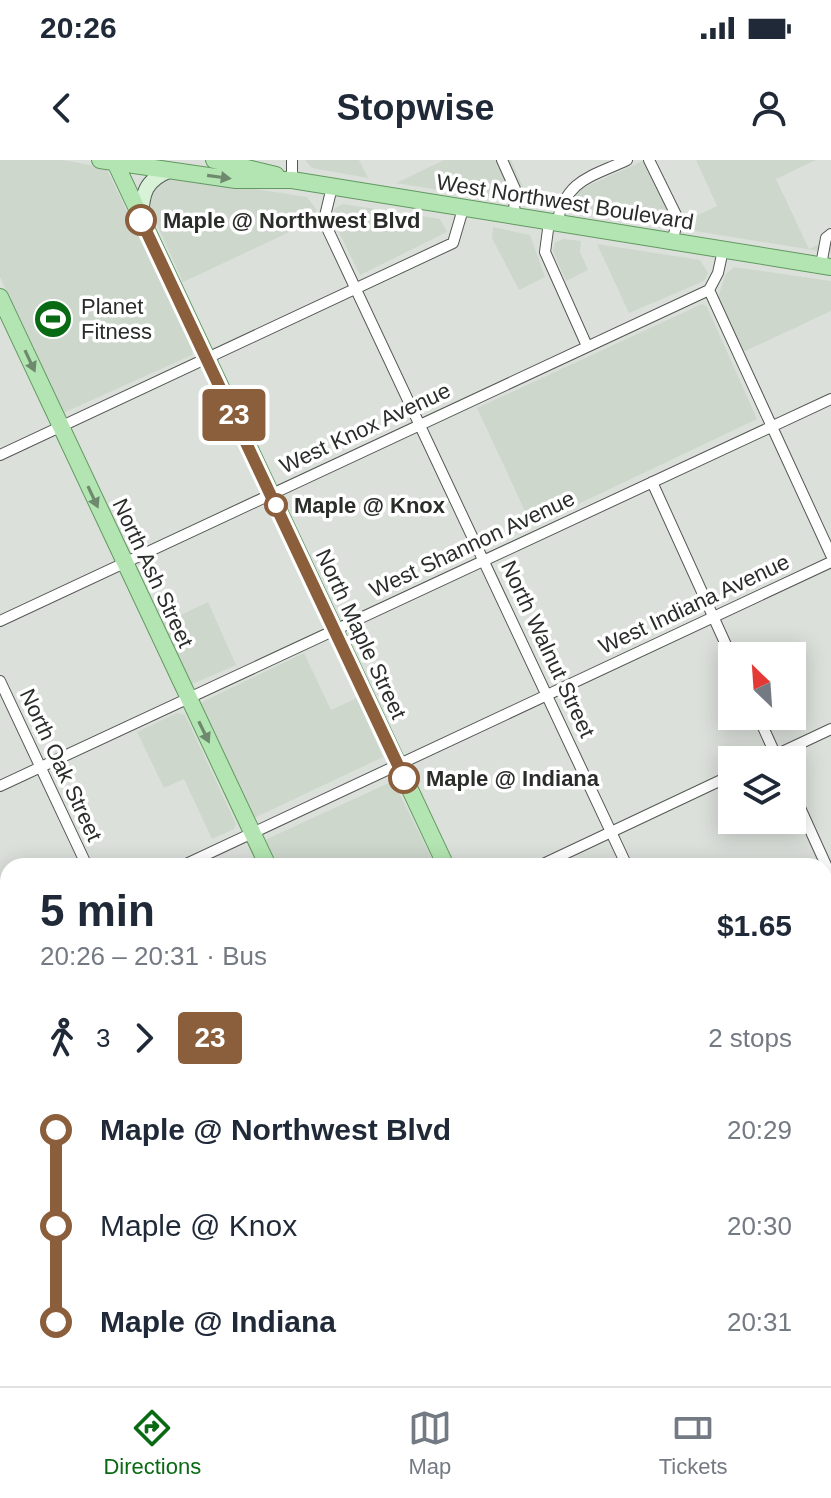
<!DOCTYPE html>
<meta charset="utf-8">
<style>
body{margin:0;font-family:Arial,sans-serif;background:#f6f6f7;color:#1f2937;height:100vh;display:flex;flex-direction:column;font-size:30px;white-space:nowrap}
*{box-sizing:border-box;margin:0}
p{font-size:26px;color:#747a83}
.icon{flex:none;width:44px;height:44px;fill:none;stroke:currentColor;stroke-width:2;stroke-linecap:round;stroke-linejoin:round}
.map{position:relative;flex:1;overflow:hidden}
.details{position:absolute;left:0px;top:698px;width:832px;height:528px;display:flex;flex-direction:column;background:#fff;border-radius:24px 24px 0 0;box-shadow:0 4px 20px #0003}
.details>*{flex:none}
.badge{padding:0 16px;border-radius:6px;font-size:28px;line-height:52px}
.needle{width:52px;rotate:335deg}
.fabs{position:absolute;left:718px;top:482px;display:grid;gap:16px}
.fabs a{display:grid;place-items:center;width:88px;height:88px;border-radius:0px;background:#fff;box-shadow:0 4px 20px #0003;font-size:40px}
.map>.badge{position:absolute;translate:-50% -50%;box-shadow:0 0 0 4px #fff}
.legs{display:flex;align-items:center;gap:12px;height:88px;padding:0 40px;font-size:26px}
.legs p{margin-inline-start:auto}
.head{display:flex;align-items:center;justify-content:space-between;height:136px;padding:0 40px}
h1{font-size:44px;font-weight:700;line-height:60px}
ul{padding:0 40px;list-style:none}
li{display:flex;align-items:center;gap:28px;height:96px;font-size:30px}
li i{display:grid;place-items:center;width:12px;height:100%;margin:0 10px;background:currentColor}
li i::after{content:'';width:20px;height:20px;margin:-10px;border:6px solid;border-radius:50%;background:#fff}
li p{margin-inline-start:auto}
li:first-child i{background:linear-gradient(#0000 50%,currentColor 0)}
li:last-child i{background:linear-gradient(currentColor 50%,#0000 0)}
.status{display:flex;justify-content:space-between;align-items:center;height:56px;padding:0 40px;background:#fff;direction:ltr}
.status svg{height:22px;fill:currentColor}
header{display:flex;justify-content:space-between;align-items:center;height:104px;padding:0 40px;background:#fff;font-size:36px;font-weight:700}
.dock{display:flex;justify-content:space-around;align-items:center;height:112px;border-top:2px solid #e0e1e3;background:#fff;font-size:22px;color:#747a83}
.dock a{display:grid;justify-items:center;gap:4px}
.dock .selected{color:#096a14}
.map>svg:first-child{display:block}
.built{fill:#cdd7cc}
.green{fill:#8fce8d}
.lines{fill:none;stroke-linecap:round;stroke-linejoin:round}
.minor-casing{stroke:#545854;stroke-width:12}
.tertiary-casing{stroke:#545854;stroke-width:14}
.secondary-casing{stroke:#545854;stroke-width:16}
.primary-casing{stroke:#619960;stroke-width:18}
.minor{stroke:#fff;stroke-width:10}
.tertiary{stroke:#fff;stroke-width:12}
.secondary{stroke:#d8f2d8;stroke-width:14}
.primary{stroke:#b2e5b1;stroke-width:16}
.oneway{fill:#6e896e}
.line-1-casing{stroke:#fff;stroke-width:18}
.line-1{stroke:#8b5e3c;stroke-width:12}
.stop-1-dot{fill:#fff;stroke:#8b5e3c;stroke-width:4}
.labels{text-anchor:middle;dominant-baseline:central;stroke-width:7;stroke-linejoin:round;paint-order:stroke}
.street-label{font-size:22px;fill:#2b2d2b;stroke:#fff}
.stop-label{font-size:22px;font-weight:bold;fill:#2b2d2b;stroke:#fff;text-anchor:start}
.poi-label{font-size:22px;fill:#2b2d2b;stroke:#fff;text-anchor:start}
</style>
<div class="status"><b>20:26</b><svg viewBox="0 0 49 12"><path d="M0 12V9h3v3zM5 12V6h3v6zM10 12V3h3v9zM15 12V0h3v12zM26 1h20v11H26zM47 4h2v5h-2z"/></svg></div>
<header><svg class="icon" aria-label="back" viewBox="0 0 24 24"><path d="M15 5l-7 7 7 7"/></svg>Stopwise<svg class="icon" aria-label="person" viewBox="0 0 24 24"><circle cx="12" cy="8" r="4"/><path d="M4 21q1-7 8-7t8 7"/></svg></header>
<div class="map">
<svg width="831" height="1226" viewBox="0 0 831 1226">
<rect width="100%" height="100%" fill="#dce0db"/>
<path class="built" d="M0,0H63L106,8L193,188L192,195L63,253L0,117Z
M305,0H359L368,18L312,8Z
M444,0H511L531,45L396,23Z
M696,0H816L776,19L809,89L831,79V93L578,52L572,46L570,39L574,32L643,1L675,66L717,46Z
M171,16L307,37L316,49L313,61L183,122L147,43L150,27Z
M343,44L440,59L447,72L360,115L333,60L334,49Z
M493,67L530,75L545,117L519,130L492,78Z
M563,79L581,81L580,92L588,110L566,121L553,91L555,83Z
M597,84L700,100L708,113L704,121L629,153Z
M734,107L831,121V151L743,192L718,137L726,114Z
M702,144L707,147L757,259L532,366L477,248Z
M208,442L236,505L192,524L162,464Z
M304,493L331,550L357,538L383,597L254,658L200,543Z
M177,553L185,555L236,664L234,669L212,679L184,619L164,628L137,572Z
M393,621L436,706H275L265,682L267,679Z"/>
<path class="green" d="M827,1169L831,1173V1226H784L759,1218H824V1171Z"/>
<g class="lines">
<defs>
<path id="minor" d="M292,0V20
M502,0L515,29L514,57
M649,0L678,59L672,82
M332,27L325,56L328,70L627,706
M549,62L545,92L587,186
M557,63C566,19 591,17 627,0
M821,105L826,78L831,74
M709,130L831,395
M0,295L453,83L463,49
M652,322L732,498
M0,461L709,130L718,113L723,90
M0,521L87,706
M758,556L777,598
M765,600L831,569
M0,626L831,239
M792,630L831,716
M182,706L831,402
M539,706L732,615
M824,738L831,734
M0,792L8,788
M824,893L831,890
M0,904L8,922
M0,959L8,955
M824,993L831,990
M0,1124L8,1120
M824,1125L831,1141
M146,1218L150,1226
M122,1226L139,1218
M328,1226L345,1218"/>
<path id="tertiary" d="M824,1154L831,1151
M672,1226L689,1218"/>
<path id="secondary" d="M141,59C142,33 145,20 171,10"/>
<path id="primary" d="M100,0L236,20H292L831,107
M114,0L446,706
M214,0L276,15
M0,137L268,706
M508,1218L512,1226
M686,1218L690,1226"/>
</defs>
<use href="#minor" class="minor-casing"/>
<use href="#tertiary" class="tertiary-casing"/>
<use href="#secondary" class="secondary-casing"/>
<use href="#primary" class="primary-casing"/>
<use href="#minor" class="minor"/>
<use href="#tertiary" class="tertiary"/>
<use href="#secondary" class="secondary"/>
<use href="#primary" class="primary"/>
</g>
<defs><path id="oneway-solid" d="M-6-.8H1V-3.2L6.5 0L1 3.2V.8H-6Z" transform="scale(2)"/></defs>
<g class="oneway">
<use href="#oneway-solid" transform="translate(219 17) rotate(8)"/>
<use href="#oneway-solid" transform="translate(30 201) rotate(65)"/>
<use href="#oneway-solid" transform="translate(93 337) rotate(65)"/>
<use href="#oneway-solid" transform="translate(204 572) rotate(64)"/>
</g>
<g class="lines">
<defs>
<path id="line-1" d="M141,60L404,618"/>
</defs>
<use href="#line-1" class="line-1-casing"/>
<use href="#line-1" class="line-1"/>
</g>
<defs>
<symbol id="stadium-disc" viewBox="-11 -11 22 22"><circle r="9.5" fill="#096a14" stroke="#fff"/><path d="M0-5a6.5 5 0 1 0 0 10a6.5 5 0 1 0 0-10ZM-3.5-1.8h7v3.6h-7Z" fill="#fff"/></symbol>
</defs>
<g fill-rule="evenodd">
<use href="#stadium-disc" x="31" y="137" width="44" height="44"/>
</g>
<g class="stop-1-dot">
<circle cx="141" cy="60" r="14"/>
<circle cx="276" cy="345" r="10"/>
<circle cx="404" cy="618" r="14"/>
</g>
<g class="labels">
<g class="street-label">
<text transform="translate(565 42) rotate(9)">West Northwest Boulevard</text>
<text transform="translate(365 268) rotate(-25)">West Knox Avenue</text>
<text transform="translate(472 384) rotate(-25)">West Shannon Avenue</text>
<text transform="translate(153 413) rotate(65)">North Ash Street</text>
<text transform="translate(694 444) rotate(-25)">West Indiana Avenue</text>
<text transform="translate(361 474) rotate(65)">North Maple Street</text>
<text transform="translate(548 489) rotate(65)">North Walnut Street</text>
<text transform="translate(61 605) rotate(65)">North Oak Street</text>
</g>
<g class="stop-label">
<text x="163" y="60">Maple @ Northwest Blvd</text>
<text x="294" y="345">Maple @ Knox</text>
<text x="426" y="618">Maple @ Indiana</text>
</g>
<g class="poi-label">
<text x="81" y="146">Planet<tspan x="81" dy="25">Fitness</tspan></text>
</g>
</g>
</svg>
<div class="fabs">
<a><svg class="needle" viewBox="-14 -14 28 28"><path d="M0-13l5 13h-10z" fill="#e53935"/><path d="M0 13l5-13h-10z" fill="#747a83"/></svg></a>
<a><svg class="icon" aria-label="layers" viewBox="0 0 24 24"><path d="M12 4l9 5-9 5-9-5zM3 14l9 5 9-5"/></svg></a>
</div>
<b class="badge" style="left:234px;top:255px;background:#8b5e3c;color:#fff">23</b>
<section class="details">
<div class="head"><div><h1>5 min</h1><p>20:26 – 20:31 · Bus</p></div><b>$1.65</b></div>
<div class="legs"><svg class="icon" aria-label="walk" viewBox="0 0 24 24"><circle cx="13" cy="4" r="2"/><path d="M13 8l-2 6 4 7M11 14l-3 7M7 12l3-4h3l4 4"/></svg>3<svg class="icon" aria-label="forward" viewBox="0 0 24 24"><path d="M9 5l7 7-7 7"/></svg><b class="badge" style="background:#8b5e3c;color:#fff">23</b><p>2 stops</p></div>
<ul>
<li><i style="color:#8b5e3c"></i><b>Maple @ Northwest Blvd</b><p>20:29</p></li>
<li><i style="color:#8b5e3c"></i><span>Maple @ Knox</span><p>20:30</p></li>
<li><i style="color:#8b5e3c"></i><b>Maple @ Indiana</b><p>20:31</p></li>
</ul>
</section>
</div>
<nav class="dock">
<a class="selected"><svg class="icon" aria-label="directions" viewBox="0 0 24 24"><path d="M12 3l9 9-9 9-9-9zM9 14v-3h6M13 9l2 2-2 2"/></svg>Directions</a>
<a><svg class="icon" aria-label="map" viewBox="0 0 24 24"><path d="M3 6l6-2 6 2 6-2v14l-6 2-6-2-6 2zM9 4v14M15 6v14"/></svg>Map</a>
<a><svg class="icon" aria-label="tickets" viewBox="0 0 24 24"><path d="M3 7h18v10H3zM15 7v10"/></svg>Tickets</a>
</nav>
